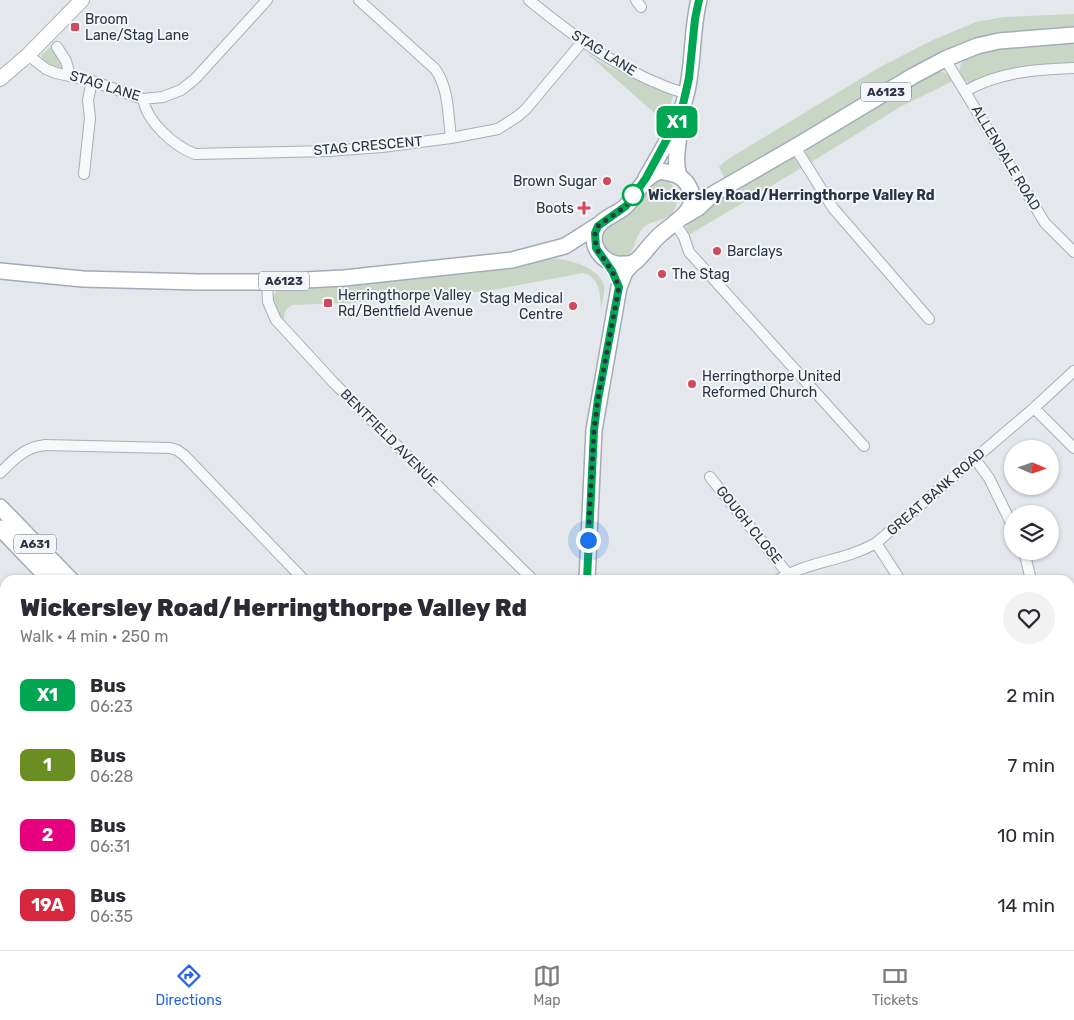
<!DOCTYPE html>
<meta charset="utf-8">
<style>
body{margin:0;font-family:Rubik,sans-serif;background:#f2f2f3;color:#2b2b33;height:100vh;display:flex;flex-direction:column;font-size:19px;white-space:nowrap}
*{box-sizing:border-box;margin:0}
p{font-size:16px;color:#7c7c81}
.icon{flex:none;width:28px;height:28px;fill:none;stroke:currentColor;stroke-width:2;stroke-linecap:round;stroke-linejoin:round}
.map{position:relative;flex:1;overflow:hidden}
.panel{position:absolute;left:0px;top:575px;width:1075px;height:375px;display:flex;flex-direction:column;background:#fff;border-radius:15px 15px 0 0;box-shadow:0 1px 4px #0004}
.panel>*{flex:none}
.badge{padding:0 10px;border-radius:8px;font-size:18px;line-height:32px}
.needle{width:32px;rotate:92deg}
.fabs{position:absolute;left:1004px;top:440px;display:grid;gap:10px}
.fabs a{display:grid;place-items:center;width:55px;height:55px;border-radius:50%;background:#fff;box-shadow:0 1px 4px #0004;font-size:25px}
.you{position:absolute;width:25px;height:25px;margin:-12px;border:4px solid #fff;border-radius:50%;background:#1a73e8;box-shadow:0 0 0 8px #1a73e833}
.map>.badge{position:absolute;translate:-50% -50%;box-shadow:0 0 0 2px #fff}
.round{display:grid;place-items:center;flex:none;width:52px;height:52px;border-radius:26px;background:#f2f2f3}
.head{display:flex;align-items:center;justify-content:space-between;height:85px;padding:0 20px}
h1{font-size:24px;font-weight:800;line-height:38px}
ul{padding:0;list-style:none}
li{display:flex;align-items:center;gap:15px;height:70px;padding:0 20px}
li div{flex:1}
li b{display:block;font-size:19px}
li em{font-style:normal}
li .badge{min-width:55px;font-weight:700;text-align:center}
.dock{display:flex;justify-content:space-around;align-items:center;height:70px;border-top:1px solid #e1e1e2;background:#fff;font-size:14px;color:#7c7c81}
.dock a{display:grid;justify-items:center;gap:2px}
.dock .active{color:#2563eb}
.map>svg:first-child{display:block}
.grass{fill:#c9d6c5}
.forest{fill:url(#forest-crowns)}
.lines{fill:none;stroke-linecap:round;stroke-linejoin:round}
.street-casing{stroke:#a9aeb7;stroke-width:12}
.secondary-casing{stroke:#a9aeb7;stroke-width:16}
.primary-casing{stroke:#a3abb8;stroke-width:18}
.street{stroke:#f7f8fa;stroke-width:10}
.secondary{stroke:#fff;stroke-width:14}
.primary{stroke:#fff;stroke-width:15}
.line-casing{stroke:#fff;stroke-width:11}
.line{stroke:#00a651;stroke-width:8}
.walk{stroke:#2b3445;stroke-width:5;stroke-dasharray:0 9}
.poi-dot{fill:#d1495b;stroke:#f4f6f9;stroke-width:2}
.stop-dot{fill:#fff;stroke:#00a651;stroke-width:2.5}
.labels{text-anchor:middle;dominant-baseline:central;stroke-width:4;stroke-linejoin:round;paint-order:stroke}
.shield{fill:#f4f6f9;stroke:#676e7b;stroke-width:1}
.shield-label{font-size:12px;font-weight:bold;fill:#2b3445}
.poi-label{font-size:14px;fill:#2b3445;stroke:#f4f6f9;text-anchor:start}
.street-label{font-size:14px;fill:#2b3445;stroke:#f4f6f9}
.stop-label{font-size:14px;font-weight:bold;fill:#2b3445;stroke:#f4f6f9;text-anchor:start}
</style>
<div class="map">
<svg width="1074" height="950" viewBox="0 0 1074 950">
<defs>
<pattern id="forest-crowns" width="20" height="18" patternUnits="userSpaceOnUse" patternTransform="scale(1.25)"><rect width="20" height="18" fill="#c9d6c5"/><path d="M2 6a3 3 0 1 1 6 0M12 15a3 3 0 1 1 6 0" fill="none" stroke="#adb8ab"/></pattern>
</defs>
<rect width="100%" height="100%" fill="#e4e7ec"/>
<path class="grass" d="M1074,14V26L1016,31L982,39L933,58L877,88L725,179L719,167L725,161L880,67L933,40L976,22L1004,17Z
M1074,40V64H1054L1019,69L969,83C963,79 958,75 960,67C965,45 1053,42 1074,40Z
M50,47L56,52L64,68C53,68 45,65 41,55Z
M585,52L609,67L673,96L666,123Z
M934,71C944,71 947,73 953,81L900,107L810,163L805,154L807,150Z
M790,158H794L803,167L687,236L686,228L688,223L709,206L780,161Z
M664,180C672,184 677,188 677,197C676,225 656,216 643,228C632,239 636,264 615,256C607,253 603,247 600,239L605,229L629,213L653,183Z
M547,258C564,258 600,266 604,286C605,293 602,302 601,309C600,294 600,277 583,273L487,291L365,302L293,305C285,308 284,313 284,320C274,310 267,300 279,288L475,273Z"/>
<path class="forest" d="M1070,674L1074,679V909L1070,895Z"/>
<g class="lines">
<defs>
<path id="street" d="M359,0L435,69C449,88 448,115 451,138
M529,0C577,39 627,76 687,94
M636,0L641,7
M57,47L66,61L70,76
M28,55L46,69L56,73L92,81L143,99L163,97L181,90L195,79L267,0
M945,59L1045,223L1074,252
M966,91C998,72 1038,69 1074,68
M143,99C147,122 174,146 195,154L328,151L382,147L451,138L498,129L518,116L526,109L582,42
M795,147L833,208L929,319
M84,174L90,118L88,100L92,81
M675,223L684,237L689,252L864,446
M267,282L268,302L276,320L334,383L533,580
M1034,408L1074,448
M975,459L989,478L1012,525
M0,473C14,459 25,447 45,445L170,448L177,450L184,455L304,580
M710,477L788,574
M876,543L900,580
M1024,551L1031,580
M778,580C808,561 845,561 876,543L1034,408L1074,371
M0,776L5,782
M131,945L134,950
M459,945L461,950
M537,945L538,950
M1027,945L1030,950
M355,950L365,945
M829,950V945"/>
<path id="secondary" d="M0,79L28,55L82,0"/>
<path id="primary" d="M660,171C672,173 683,175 689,187C701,210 675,221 661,234C652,241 643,256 635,262C632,264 627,264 624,264C604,267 586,244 598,226C604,217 618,214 626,206C639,193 641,178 660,171Z
M679,176C673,159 680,137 681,119
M646,178C661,151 679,125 686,95C694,64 691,31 699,0
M681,218L698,208L713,194L795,147L913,76L945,59L977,46L999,41L1074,35
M0,271L83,279L199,282H267L344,278L512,260L565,246L598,225
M0,507L71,580
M0,528L50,580
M587,580L594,430L619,287L625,272L634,262
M294,945L296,950
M310,945L312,950
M678,945L679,950"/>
</defs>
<use href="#street" class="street-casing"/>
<use href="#secondary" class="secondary-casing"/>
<use href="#primary" class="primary-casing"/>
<use href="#street" class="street"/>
<use href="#secondary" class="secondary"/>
<use href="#primary" class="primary"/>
</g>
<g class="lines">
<defs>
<path id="line" d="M587,580L594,430L598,399L619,287L612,271L596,248L595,233L598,226L626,206L646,178L681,113L689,78L695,19L699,0"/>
</defs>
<use href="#line" class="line-casing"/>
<use href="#line" class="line"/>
<path class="walk" d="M588,540L594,430L598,399L619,287L612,271L596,248L595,233L598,226L626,206L635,194L633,195"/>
</g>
<g class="poi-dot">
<rect x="70" y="22" width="10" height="10" rx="2.5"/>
<circle cx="607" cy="181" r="5"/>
<path d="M581.5 200.5h5v5h5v5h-5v5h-5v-5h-5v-5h5z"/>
<circle cx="717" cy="251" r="5"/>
<circle cx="662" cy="274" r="5"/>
<rect x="323" y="298" width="10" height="10" rx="2.5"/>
<circle cx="573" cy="306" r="5"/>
<circle cx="692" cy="384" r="5"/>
</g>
<circle class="stop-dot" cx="633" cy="195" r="10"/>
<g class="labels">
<g class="shield">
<rect x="861" y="82.5" width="50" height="19" rx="4"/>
<rect x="259" y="271.5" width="50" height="19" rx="4"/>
<rect x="14" y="534.5" width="42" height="19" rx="4"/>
</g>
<g class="shield-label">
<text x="886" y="92">A6123</text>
<text x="284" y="281">A6123</text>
<text x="35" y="544">A631</text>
</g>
<g class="poi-label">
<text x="85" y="19">Broom<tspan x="85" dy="16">Lane/Stag Lane</tspan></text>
<text x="597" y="181" text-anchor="end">Brown Sugar</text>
<text x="574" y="208" text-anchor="end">Boots</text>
<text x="727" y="251">Barclays</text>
<text x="672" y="274">The Stag</text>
<text x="338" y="295">Herringthorpe Valley<tspan x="338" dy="16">Rd/Bentfield Avenue</tspan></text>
<text x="563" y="298" text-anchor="end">Stag Medical<tspan x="563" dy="16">Centre</tspan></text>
<text x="702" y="376">Herringthorpe United<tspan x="702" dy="16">Reformed Church</tspan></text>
</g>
<g class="street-label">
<text transform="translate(604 53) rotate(32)">STAG LANE</text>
<text transform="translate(105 86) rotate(17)">STAG LANE</text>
<text transform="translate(368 146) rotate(-5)">STAG CRESCENT</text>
<text transform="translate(1006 158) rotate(59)">ALLENDALE ROAD</text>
<text transform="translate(389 438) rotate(45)">BENTFIELD AVENUE</text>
<text transform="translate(936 492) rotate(-41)">GREAT BANK ROAD</text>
<text transform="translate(749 525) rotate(51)">GOUGH CLOSE</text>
</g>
<g class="stop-label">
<text x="648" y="195">Wickersley Road/Herringthorpe Valley Rd</text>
</g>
</g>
</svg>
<div class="fabs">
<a><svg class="needle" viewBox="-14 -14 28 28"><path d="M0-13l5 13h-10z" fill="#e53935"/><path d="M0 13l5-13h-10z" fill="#7c7c81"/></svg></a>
<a><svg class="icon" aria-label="layers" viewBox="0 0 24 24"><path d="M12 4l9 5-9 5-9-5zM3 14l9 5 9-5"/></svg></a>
</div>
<div class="you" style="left:588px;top:540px"></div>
<b class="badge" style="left:677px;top:122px;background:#00a651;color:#fff">X1</b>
<section class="panel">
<div class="head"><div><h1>Wickersley Road/Herringthorpe Valley Rd</h1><p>Walk · 4 min · 250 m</p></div><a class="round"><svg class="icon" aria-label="heart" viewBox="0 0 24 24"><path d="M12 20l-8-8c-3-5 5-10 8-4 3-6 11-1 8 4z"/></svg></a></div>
<ul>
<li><span class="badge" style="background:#00a651;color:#fff">X1</span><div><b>Bus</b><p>06:23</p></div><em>2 min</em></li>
<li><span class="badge" style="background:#6b8e23;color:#fff">1</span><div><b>Bus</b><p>06:28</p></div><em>7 min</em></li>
<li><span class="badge" style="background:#e6007e;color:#fff">2</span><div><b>Bus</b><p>06:31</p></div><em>10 min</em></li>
<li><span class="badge" style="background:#d7263d;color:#fff">19A</span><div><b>Bus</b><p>06:35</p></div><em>14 min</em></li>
</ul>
</section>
</div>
<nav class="dock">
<a class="active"><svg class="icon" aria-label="directions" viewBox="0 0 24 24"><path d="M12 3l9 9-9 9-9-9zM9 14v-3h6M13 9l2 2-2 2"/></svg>Directions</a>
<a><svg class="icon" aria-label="map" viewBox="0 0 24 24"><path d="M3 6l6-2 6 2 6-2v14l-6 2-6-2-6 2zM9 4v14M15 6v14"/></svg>Map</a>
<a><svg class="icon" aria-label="tickets" viewBox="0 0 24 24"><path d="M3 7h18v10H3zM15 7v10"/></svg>Tickets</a>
</nav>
